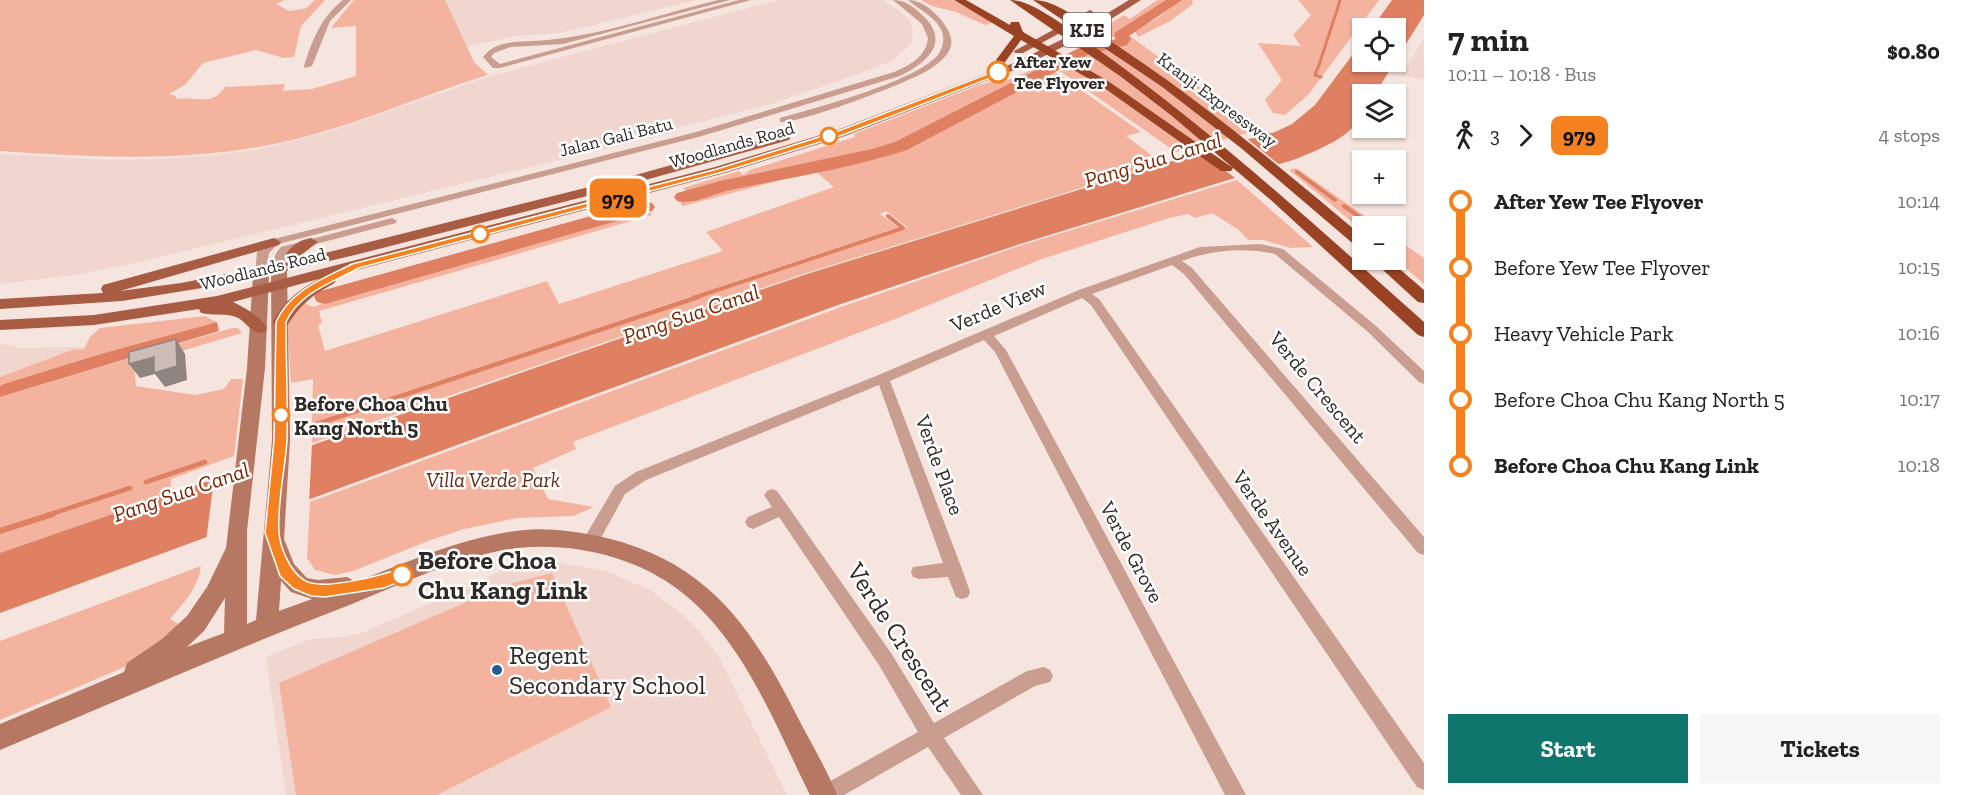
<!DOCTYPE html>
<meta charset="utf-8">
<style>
body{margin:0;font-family:"Zilla Slab",serif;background:#f6f6f6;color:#222;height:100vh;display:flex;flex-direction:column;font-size:22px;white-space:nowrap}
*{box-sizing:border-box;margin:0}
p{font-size:20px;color:#767676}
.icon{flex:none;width:33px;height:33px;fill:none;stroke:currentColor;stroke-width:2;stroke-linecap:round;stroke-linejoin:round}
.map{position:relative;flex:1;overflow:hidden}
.side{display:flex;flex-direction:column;background:#fff;width:540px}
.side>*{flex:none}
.badge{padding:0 12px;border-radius:9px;font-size:21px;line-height:39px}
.fabs{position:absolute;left:1352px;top:18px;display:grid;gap:12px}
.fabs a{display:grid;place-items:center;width:54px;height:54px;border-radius:0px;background:#fff;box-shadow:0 2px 4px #0004;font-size:30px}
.map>.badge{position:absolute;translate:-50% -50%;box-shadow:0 0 0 3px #fff}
.legs{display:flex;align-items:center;gap:9px;height:66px;padding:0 24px;font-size:20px}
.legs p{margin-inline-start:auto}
.head{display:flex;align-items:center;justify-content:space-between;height:102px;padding:0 24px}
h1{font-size:33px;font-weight:700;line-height:45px}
.button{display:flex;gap:12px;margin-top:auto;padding:12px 24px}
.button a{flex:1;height:69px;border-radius:0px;background:#0f766e;color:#fff;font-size:24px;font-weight:700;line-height:69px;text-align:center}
.button a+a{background:#f6f6f6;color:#222}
ul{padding:0 24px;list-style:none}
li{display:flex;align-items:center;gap:21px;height:66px;font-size:22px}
li i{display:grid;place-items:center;width:9px;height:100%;margin:0 8px;background:currentColor}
li i::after{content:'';width:15px;height:15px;margin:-8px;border:4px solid;border-radius:50%;background:#fff}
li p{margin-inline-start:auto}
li:first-child i{background:linear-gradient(#0000 50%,currentColor 0)}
li:last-child i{background:linear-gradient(currentColor 50%,#0000 0)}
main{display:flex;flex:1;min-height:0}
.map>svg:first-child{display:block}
.built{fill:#f0d6cf}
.green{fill:#f3b39e}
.water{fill:#de8061}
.pier{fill:#f6e5df}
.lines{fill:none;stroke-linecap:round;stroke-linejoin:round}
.stream-far3{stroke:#de8061;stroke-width:3}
.stream-far2{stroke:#de8061;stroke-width:4}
.stream-far1{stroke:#de8061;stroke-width:4.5}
.stream{stroke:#de8061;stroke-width:6}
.river{fill:#de8061;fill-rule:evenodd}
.street{fill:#c99d8f;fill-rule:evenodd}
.secondary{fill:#b67863;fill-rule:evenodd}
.primary{fill:#a85c43;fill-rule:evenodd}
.highway{fill:#9a4224;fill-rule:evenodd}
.shaded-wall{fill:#908480}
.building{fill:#cdbcb7;stroke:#908480;stroke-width:1.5}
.line-1{fill:#f58220;stroke:#fff;stroke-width:1.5}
.stop-1-dot{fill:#fff;stroke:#f58220;stroke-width:3}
.poi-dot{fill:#1f5d93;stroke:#fff;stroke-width:2}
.labels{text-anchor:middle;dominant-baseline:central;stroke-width:5;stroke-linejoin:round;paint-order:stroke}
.far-stop-label{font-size:18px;font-weight:bold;fill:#2f2927;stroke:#fff;text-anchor:start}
.far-street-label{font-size:18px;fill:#2f2927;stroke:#fff}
.shield{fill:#fff;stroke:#6d6968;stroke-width:1.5}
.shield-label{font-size:20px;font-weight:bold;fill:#2f2927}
.street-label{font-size:21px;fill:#2f2927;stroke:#fff}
.stop-label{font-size:21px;font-weight:bold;fill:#2f2927;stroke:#fff;text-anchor:start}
.park-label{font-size:21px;font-style:italic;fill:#672b16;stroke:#fff}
.water-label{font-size:22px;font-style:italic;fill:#7a2503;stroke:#fff}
.near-stop-label{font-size:26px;font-weight:bold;fill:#2f2927;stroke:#fff;text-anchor:start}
.near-street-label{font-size:26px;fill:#2f2927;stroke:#fff}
.near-poi-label{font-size:26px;fill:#2f2927;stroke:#fff;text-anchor:start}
</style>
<main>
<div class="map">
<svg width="1424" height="795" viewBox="0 0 1424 795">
<rect width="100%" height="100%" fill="#f6e5df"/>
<path class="built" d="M445,0H697L560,33L516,36L466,47Z
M778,0H883L902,13L910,21L913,32L911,44L892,61L844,79L771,104L673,129L674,132L140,262L74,275L0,284V154L110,160L161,159L207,156L259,149L331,131L490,76Z
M1424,38V80L1402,75Z
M0,344L11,345L19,348L83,347L77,358L0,381Z
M540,562L562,563L606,571L650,590L681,613L699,631L719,657L787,795H286L266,657L310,639L345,637L361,633L472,586L515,563Z"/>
<path class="green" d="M0,0H285L276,4L289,11L306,8L315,0H325L301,26L294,57L284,58L256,50L203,63L185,85L169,94L176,96V99C195,95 211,108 225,87L285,84L283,91L312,89L356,76V26L331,28L354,0H445L474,62L488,75C428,93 371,119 311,135C208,164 105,158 0,151Z
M921,0H952L994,22L985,25L956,12L932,6Z
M1157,0H1172L1119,32V41L1101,29L1124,15L1130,19Z
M1180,0H1192L1193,4L1170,21L1138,37L1135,31L1159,17Z
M1298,0H1379L1308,95L1285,115L1273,113L1265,100L1282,80L1258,43L1301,46L1293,35L1311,15Z
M1130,36L1209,94L1254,131L1176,152L1057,69L1088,53L1129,43Z
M1055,57L1061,61L918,135L889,148L688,193L683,188L739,171L743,175L750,170L855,137L854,134L979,85L994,81L1001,83L1029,71L1023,68L1044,58Z
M1054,71L1141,132L1126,136L1162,163L806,273L312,443V427L907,227L886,211L880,214L898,227L312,424L313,379L291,383L287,322L299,301L313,307L325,303V300L648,210L652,215L319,311L322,323L318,325L325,351L547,281L559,304L723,251L706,232L834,187L815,171L683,206L680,203L685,200L814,170L881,158L913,147Z
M1296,168L1299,170L1379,226H1362V230L1289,170Z
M1237,180L1313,247L1291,248L1263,240H1248L1239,230L1212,213L1195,218L1188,214L1169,218L1039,260L895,319L573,442L576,449L533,468L548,499L594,507L573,516L517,518L464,529L428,541L353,571L335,575L315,570L307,558L310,502L841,307L1022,245Z
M1395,238L1424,258V284L1395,259Z
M205,316L217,322L104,353L0,386V377L72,350L84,349L90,337L100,328Z
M232,328H238L242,333L134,365L136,386L195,395L224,389L231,379H243L234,456L171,479L170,495L0,553V397Z
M201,566C198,588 184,603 170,619L182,626L127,666L0,720V641Z
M552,573L611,707L437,795H296L279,683L506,585Z"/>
<path class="water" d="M1392,0H1424V15L1375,94H1362C1362,102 1364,112 1360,118C1348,139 1317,150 1296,159L1020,244L838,305L0,613V553L807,274L1195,154L1275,132L1292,124L1315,105L1362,42V62H1395V28H1372Z
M217,322L219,331L0,397V386L4,384L104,353Z"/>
<path class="pier" d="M1246,138L1281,166L1238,180L1197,150Z
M312,443L309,504L206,542L214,478Z"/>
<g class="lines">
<path class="stream-far3" d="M1336,14L1340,0
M1318,68L1335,16
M1317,69L1315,75L1321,77"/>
<path class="stream-far2" d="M1297,172L1335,200
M1344,206L1361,218L1386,225
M693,298L903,228L888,216"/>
<path class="stream-far1" d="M317,424L698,297
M146,482L205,462
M48,515L130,488"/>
<path class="stream" d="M0,531L53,514"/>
<path class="river" d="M1166,0H1182L1129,36L1131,39L1127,45L1089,54L907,150C849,169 787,178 726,191C711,195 693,205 677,201L674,197L677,193L720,181L872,149L895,142L1079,48L1116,39L1114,35L1116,32Z
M645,201L652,203L655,207L652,211L325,304L317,302L314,297L317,292Z"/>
<path class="street" d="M343,0H351L330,21L312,66L305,68L304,66C312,41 321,17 343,0Z
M718,0H730L563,44L511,47L494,53L491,57L500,64L739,0H751L500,68H493L483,57C494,41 516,42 533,41C595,38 657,15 718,0Z
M893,0C904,0 911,5 919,12C952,40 930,61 900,76L702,136L278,244L269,253L265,278L261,279L255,275L257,252L270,240L696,132L894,72C910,65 926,57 928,38L922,24Z
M908,0C921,0 934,11 942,21C947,28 953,36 951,46C949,55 938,64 930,69C911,82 799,124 780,122V118C816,108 913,82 937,56C942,50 944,43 943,35C940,19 919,10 908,0Z
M392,218L397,221L396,223L289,251L286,255L283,274H275C271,264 274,254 281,247Z
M1260,244L1283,249L1376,326L1424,371V384L1419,382L1368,332L1275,254C1244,247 1211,250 1182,261L1192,268L1424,537V555L1418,553L1184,274L1172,265L1092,294L1099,299L1424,763V790L1417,787L1091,305L1082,298L994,336L1006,350L1246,795H1225L995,352L984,340L890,381L962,569L970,592L968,597L962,599L956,597L948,577L919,579L913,577L911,572L913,567L943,563L879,385L646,480L625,494L596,547L590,549L584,547L582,542L615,486L636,472L876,376L1079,290L1200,247Z
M772,489L777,491L787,505L891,653L934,723L1027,671L1044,667L1050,670L1053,676L1050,682L1035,686L944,738L983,795H961L928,747L844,795H815L818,788L918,732L879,665L779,517L753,529L748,527L745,522L748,517L772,507L764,495L767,491Z"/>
<path class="secondary" d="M279,266L287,271L290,440L284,539L294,564L307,578L318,580L347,577L356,582C408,562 461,538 516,531C541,527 568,530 593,535C704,557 750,623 798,718C811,743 826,768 837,795H810C775,725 744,640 680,591C637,557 573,542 518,548C461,555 405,583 352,604C233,650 117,701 0,750V724L124,672L127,663L162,639L187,616L207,587L226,548L247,368L253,275L261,270L269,275L265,368L247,531V624L256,620L272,440L271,271ZM281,581L291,592L312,599L279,611ZM225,598L224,633L187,647L204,631Z"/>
<path class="primary" d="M1129,0H1141L1081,38L1022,67L845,136L725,173L330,277L336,281L333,284C312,295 299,306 287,326H275L273,322C283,302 298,290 319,279L233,302C246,308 259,316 267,328L265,332C251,336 248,322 236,317C225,313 212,316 201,313L199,309L94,325L0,330V320L94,315L217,296L715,167L837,130L1014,63L1073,34Z
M1090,10L1095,13L1093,15L1023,53H1015L1014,51Z
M785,133L791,137L789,140L595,194L355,255L239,282L122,301L0,309V299L103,293L101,289L103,285L274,238L281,242L279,245L120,291L181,283L289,262L286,254C292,245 300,240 311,238L318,242L301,255L313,256L625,178Z"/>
<path class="highway" d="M954,0H966L1010,25L1011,22H1019L1023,32L1108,81L1233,168L1231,171H1221L1100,85L1021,40L1005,62H997L996,60L1014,36Z
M1010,0C1033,0 1069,30 1089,43C1208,127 1315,225 1424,322V337L1418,335L1272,201L1172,116L1120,76Z
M1033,0C1057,0 1082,22 1101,35C1194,95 1278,165 1362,236V248L1357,247L1241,148L1161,86Z
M1372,260H1389L1424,290V303L1418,302Z"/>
</g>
<path class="shaded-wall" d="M176,339L185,354L187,380L165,387L155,374L140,378L129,364L154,357Z"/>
<path class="building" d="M176,339L177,366L154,373V357L129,364V352Z"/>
<path class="line-1" d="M998,70L1001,74L843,135L723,172L359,268C333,282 299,293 286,322C286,361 288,401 287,441C285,470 277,504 279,532C280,548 290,571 304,580C321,592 382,575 402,568L407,570L409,575L407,579L384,588L325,597L311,596L294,589L280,576L265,533L274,440L276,322C290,290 323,279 352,264L717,169L838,131Z"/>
<g class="stop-1-dot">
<circle cx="998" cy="72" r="10"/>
<circle cx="829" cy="136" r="8"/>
<circle cx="480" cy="234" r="8"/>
<circle cx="281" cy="415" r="8"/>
<circle cx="402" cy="575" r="10"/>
</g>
<circle class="poi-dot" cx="497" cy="670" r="6"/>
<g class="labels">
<g class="far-stop-label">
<text x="1014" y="62">After Yew<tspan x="1014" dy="21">Tee Flyover</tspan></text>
</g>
<g class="far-street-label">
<text transform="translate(1217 100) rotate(37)">Kranji Expressway</text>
<text transform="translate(616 137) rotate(-14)">Jalan Gali Batu</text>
<text transform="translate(732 145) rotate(-16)">Woodlands Road</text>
<text transform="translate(263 269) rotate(-14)">Woodlands Road</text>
</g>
<rect class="shield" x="1063" y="13" width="48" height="34" rx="4.5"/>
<g class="shield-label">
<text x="1087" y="30">KJE</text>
</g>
<g class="street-label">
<text transform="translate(998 306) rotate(-23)">Verde View</text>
<text transform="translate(1318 387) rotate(50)">Verde Crescent</text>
<text transform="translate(940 465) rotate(70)">Verde Place</text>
<text transform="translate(1273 523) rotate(55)">Verde Avenue</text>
<text transform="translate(1132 552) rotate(62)">Verde Grove</text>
</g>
<g class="stop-label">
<text x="294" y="403">Before Choa Chu<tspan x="294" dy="24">Kang North 5</tspan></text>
</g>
<g class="park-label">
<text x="493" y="479">Villa Verde Park</text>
</g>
<g class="water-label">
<text transform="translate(1153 160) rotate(-17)">Pang Sua Canal</text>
<text transform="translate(691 314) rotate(-19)">Pang Sua Canal</text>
<text transform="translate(181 492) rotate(-19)">Pang Sua Canal</text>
</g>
<g class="near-stop-label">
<text x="418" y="560">Before Choa<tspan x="418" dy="30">Chu Kang Link</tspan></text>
</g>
<g class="near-street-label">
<text transform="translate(900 637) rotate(57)">Verde Crescent</text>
</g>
<g class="near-poi-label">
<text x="509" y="655">Regent<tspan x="509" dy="30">Secondary School</tspan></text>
</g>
</g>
</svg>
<div class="fabs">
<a><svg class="icon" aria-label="locate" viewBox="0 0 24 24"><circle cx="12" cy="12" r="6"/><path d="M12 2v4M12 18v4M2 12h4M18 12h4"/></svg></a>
<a><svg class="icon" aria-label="layers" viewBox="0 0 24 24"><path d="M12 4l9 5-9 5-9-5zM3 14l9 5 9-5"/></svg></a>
<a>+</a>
<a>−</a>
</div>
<b class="badge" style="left:618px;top:198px;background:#f58220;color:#111">979</b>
</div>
<section class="side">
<div class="head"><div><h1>7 min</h1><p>10:11 – 10:18 · Bus</p></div><b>$0.80</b></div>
<div class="legs"><svg class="icon" aria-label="walk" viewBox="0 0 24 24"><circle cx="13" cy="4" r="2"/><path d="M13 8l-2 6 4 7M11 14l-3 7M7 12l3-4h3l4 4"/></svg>3<svg class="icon" aria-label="forward" viewBox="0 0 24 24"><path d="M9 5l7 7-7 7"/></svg><b class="badge" style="background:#f58220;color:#111">979</b><p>4 stops</p></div>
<ul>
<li><i style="color:#f58220"></i><b>After Yew Tee Flyover</b><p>10:14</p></li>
<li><i style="color:#f58220"></i><span>Before Yew Tee Flyover</span><p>10:15</p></li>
<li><i style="color:#f58220"></i><span>Heavy Vehicle Park</span><p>10:16</p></li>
<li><i style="color:#f58220"></i><span>Before Choa Chu Kang North 5</span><p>10:17</p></li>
<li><i style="color:#f58220"></i><b>Before Choa Chu Kang Link</b><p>10:18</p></li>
</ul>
<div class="button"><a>Start</a><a>Tickets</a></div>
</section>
</main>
